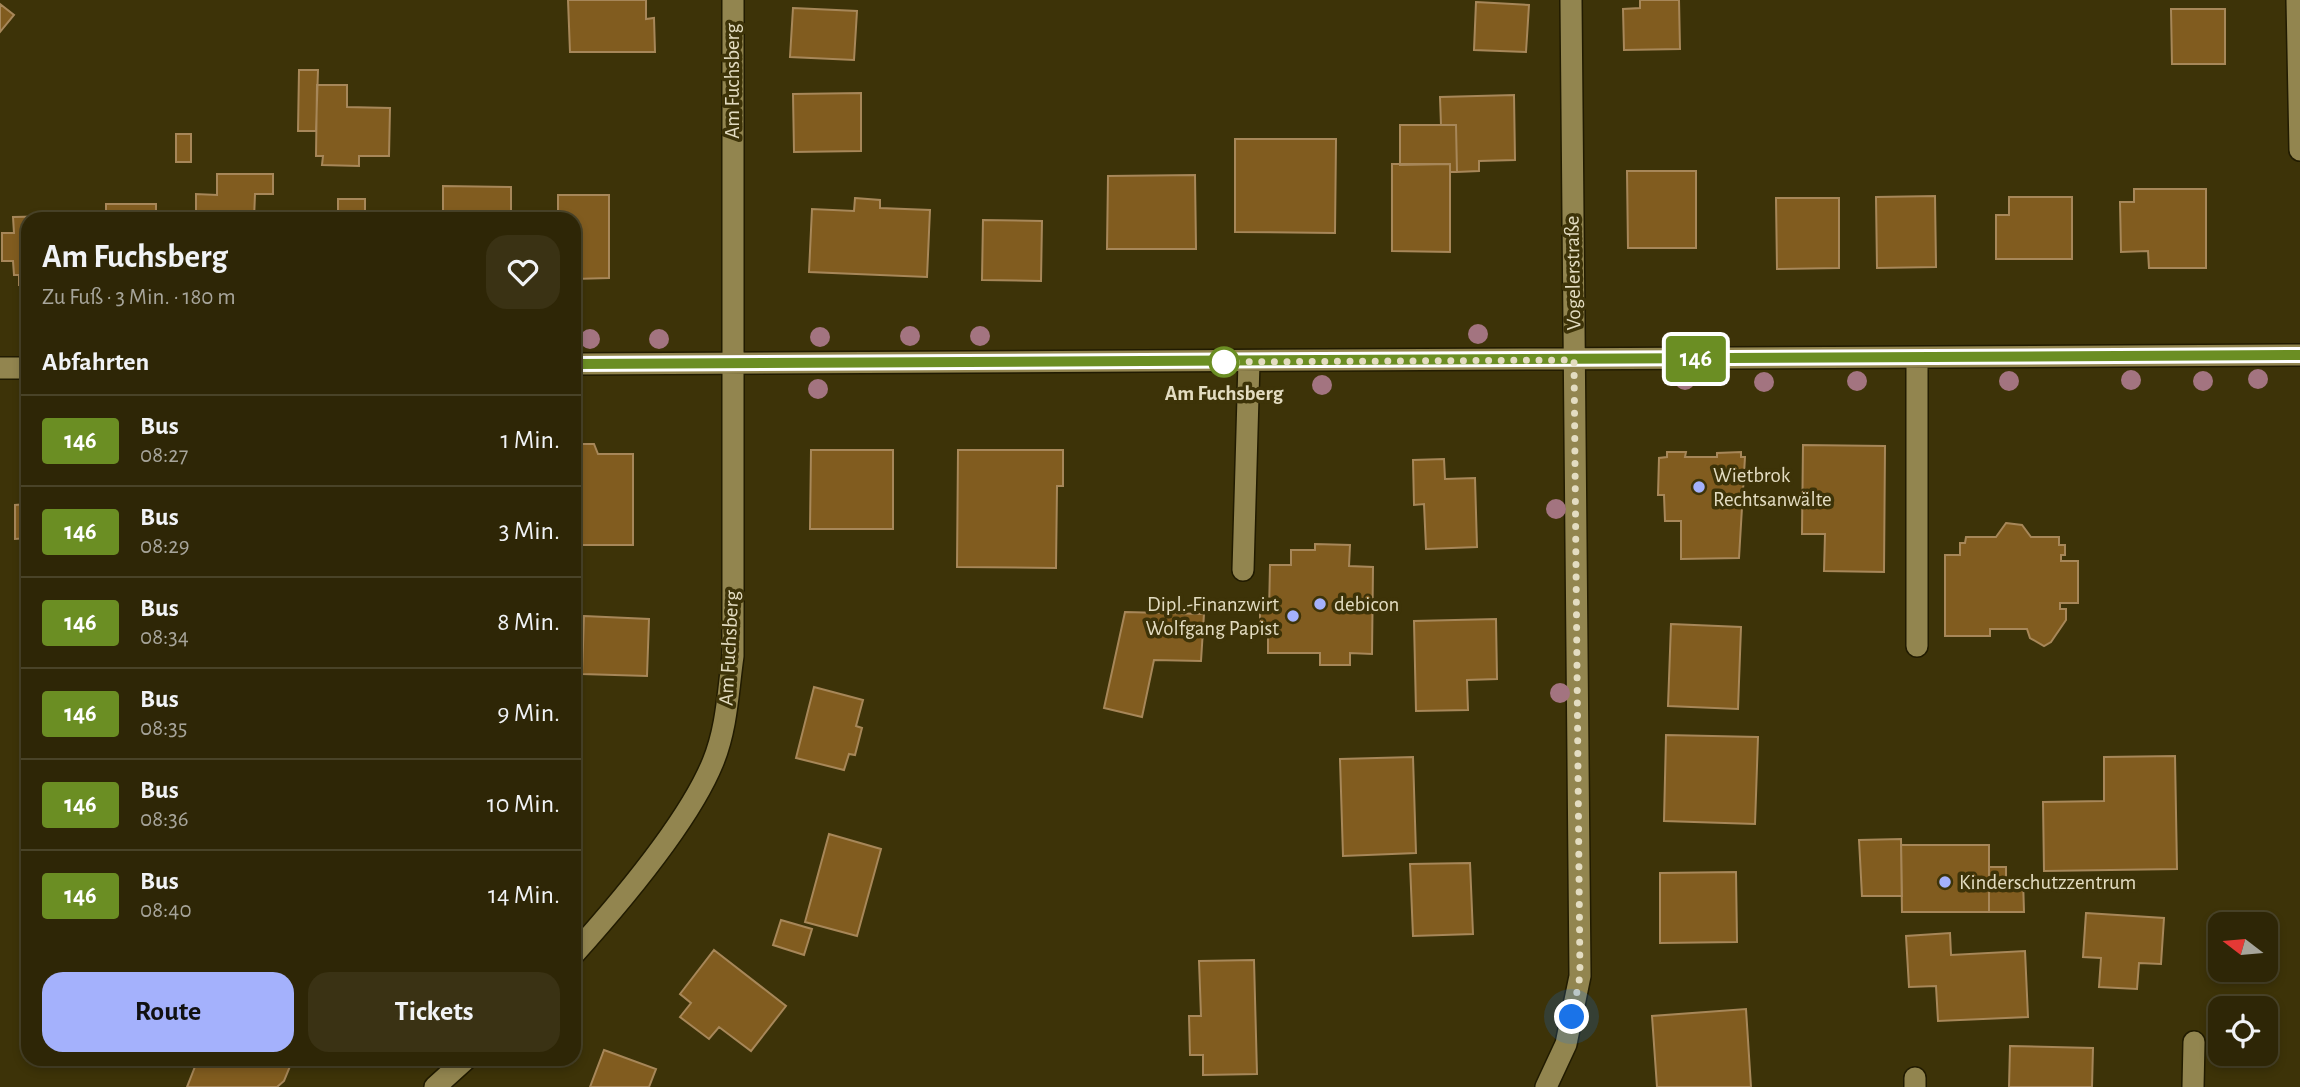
<!DOCTYPE html>
<html lang="de">
<meta charset="utf-8">
<style>
body{margin:0;font-family:"Alegreya Sans",sans-serif;background:#3a3214;color:#f1f3f6;height:100vh;display:flex;flex-direction:column;font-size:26px;white-space:nowrap}
*{box-sizing:border-box;margin:0}
p{font-size:23px;color:#a7a59b}
.icon{flex:none;width:38px;height:38px;fill:none;stroke:currentColor;stroke-width:2;stroke-linecap:round;stroke-linejoin:round}
.map{position:relative;flex:1;overflow:hidden}
.side{position:absolute;left:21px;top:212px;width:560px;height:854px;display:flex;flex-direction:column;background:#2e2606;border-radius:21px;box-shadow:0 4px 10px #0003,0 0 0 2px #494328}
.side>*{flex:none}
.badge{padding:0 14px;border-radius:5px;font-size:24px;line-height:46px}
.needle{width:46px;rotate:286deg}
.buttons{position:absolute;left:2208px;top:912px;display:grid;gap:14px}
.buttons a{display:grid;place-items:center;width:70px;height:70px;border-radius:14px;background:#2e2606;box-shadow:0 4px 10px #0003,0 0 0 2px #494328;font-size:35px}
.you{position:absolute;width:35px;height:35px;margin:-18px;border:5px solid #fff;border-radius:50%;background:#1a73e8;box-shadow:0 0 0 10px #1a73e833}
.map>.badge{position:absolute;translate:-50% -50%;box-shadow:0 0 0 4px #fff}
h2{padding:0 21px;font-size:26px;line-height:63px}
.round{display:grid;place-items:center;flex:none;width:74px;height:74px;border-radius:21px;background:#3a3214}
.summary{display:flex;align-items:center;justify-content:space-between;height:119px;padding:0 21px}
h1{font-size:33px;font-weight:700;line-height:52px}
.cta{display:flex;gap:14px;margin-top:auto;padding:14px 21px}
.cta a{flex:1;height:80px;border-radius:21px;background:#a4b1fc;color:#111;font-size:28px;font-weight:700;line-height:80px;text-align:center}
.cta a+a{background:#3a3214;color:#f1f3f6}
ul{padding:0;list-style:none}
li{display:flex;align-items:center;gap:21px;height:91px;padding:0 21px;border-top:2px solid #494328}
li div{flex:1}
li b{display:block;font-size:26px}
li em{font-style:normal}
li .badge{min-width:77px;font-weight:700;text-align:center}
.map>svg:first-child{display:block}
.building{fill:#815c1f;stroke:#a78759;stroke-width:2}
.lines{fill:none;stroke-linecap:round;stroke-linejoin:round}
.minor-casing{stroke:#211b01;stroke-width:24}
.minor{stroke:#92854f;stroke-width:21}
.tree{fill:#a37480}
.line-casing{stroke:#fff;stroke-width:16}
.line{stroke:#6b8e23;stroke-width:10}
.walk{stroke:#e3dcc1;stroke-width:7;stroke-dasharray:0 12.6}
.stop-dot{fill:#fff;stroke:#6b8e23;stroke-width:3.5}
.poi-dot{fill:#a4b1fc;stroke:#3d3308;stroke-width:2.5}
.labels{text-anchor:middle;dominant-baseline:central;stroke-width:7;stroke-linejoin:round;paint-order:stroke}
.street-label{font-size:21px;fill:#e3dcc1;stroke:#3d3308}
.stop-label{font-size:21px;font-weight:bold;fill:#e3dcc1;stroke:#3d3308}
.poi-label{font-size:21px;fill:#e3dcc1;stroke:#3d3308;text-anchor:start}
</style>
<div class="map">
<svg width="2300" height="1087" viewBox="0 0 2300 1087">
<rect width="100%" height="100%" fill="#3d3308"/>
<path class="building" d="M568,0H646V19L654,18L655,52H570Z
M1640,0H1679L1680,49L1624,50L1623,9L1640,8Z
M1476,2L1529,5L1526,52L1474,50Z
M0,4L14,15L0,32Z
M793,8L857,11L854,60L790,57Z
M2171,9H2225V64H2172Z
M299,70H318L316,131H298Z
M317,85H347V107L390,108L389,156H359V166L322,165L323,156H316Z
M861,93V151L794,152L793,94Z
M1514,95L1515,160L1479,161V171L1457,172L1456,125H1441L1440,97Z
M1400,125H1456L1457,172H1450V164L1400,165Z
M176,134H191V162H176Z
M1235,139H1336L1335,233L1235,232Z
M1392,164H1450V252L1392,251Z
M1627,171H1696V248H1628Z
M217,174H273V194H255L254,219H196V194L217,195Z
M1195,175L1196,249H1107L1108,176Z
M443,186L511,187V219H443Z
M2134,189H2206V268H2149L2148,251L2121,252L2120,202H2134Z
M558,195H609V278L574,279V219H558Z
M1935,196L1936,267L1877,268L1876,197Z
M2009,197H2072V259H1996V215H2009Z
M855,198L880,200V208L930,210L927,277L809,272L812,209L854,211Z
M1776,198H1839V268L1777,269Z
M338,199H365V212H400V219H321V213H338Z
M106,204H156V219H106Z
M61,216V219H28V285H19V275H14L13,261H2V233H14L13,217Z
M983,220L1042,221L1041,281L982,280Z
M580,444H594L598,454H633V545H574V454Z
M1803,445L1885,446L1884,572L1824,571L1825,534H1802Z
M811,450H893V529H810Z
M958,450H1063V486H1057L1056,568L957,567Z
M1667,452H1686L1685,457H1717V453L1741,452V457H1745L1739,558L1681,559V521H1665L1664,495H1658L1659,458L1667,457Z
M1444,459L1445,479L1475,478L1477,547L1426,549L1424,504L1414,505L1413,460Z
M28,504V538L15,539V505Z
M2006,523L2022,525L2031,537H2059V545H2065V555H2061V561H2078V603H2060V609H2066V620L2051,642L2044,646L2030,638L2027,629H1990V636H1945V555H1960V543H1965L1966,537H1996Z
M1315,544L1350,545L1349,566L1373,567L1372,654L1350,653V665H1320V653H1268V623H1260V613H1269L1270,565H1291V550H1315Z
M1125,612L1204,614L1201,661L1154,660L1142,717L1104,708Z
M584,616L649,619L647,676L582,674Z
M1496,619L1497,679L1467,680L1468,710L1416,711L1414,621Z
M1671,624L1741,627L1738,709L1668,706Z
M814,687L863,700L856,726L862,728L855,755L849,754L844,770L796,758Z
M1666,735L1758,737L1755,824L1664,821Z
M2175,756L2177,869L2044,871L2043,802L2104,801V757Z
M1413,757L1416,853L1343,856L1340,759Z
M829,834L881,849L857,936L805,922Z
M1901,839L1902,896H1862L1859,840Z
M1901,845H1989V912H1902Z
M1470,863L1473,934L1413,936L1410,864Z
M1989,867H2006V879H2023L2024,912H1989Z
M1736,872L1737,942L1660,943V873Z
M2086,913L2164,918L2161,964L2139,963L2137,989L2099,987L2101,958L2083,957Z
M781,920L812,929L804,955L773,945Z
M1950,933L1951,955L2025,951L2028,1017L1938,1021L1936,986L1909,987L1906,936Z
M714,950L786,1006L751,1051L719,1027L709,1039L680,1017L691,1003L680,994Z
M1254,960L1257,1074L1203,1075V1055H1190L1189,1016H1201L1199,961Z
M1746,1009L1751,1087H1657L1652,1016Z
M2010,1046L2093,1048L2092,1087H2009Z
M604,1050L656,1069L649,1087H590Z
M198,1059H293L284,1081L277,1087H187Z"/>
<g class="lines">
<defs>
<path id="minor" d="M2297,0L2300,150
M1917,358V646
M574,364L2300,355
M0,368H28
M1243,570L1249,362
M574,954C618,905 689,821 713,762C727,728 728,691 733,656V0
M435,1087L466,1059
M1546,1087L1566,1044L1580,976L1571,0
M1915,1087V1078
M2193,1087L2194,1042"/>
</defs>
<use href="#minor" class="minor-casing"/>
<use href="#minor" class="minor"/>
</g>
<g class="tree">
<circle cx="1478" cy="334" r="10"/>
<circle cx="910" cy="336" r="10"/>
<circle cx="980" cy="336" r="10"/>
<circle cx="820" cy="337" r="10"/>
<circle cx="590" cy="339" r="10"/>
<circle cx="659" cy="339" r="10"/>
<circle cx="2258" cy="379" r="10"/>
<circle cx="1685" cy="380" r="10"/>
<circle cx="2131" cy="380" r="10"/>
<circle cx="1857" cy="381" r="10"/>
<circle cx="2009" cy="381" r="10"/>
<circle cx="2203" cy="381" r="10"/>
<circle cx="1764" cy="382" r="10"/>
<circle cx="1322" cy="385" r="10"/>
<circle cx="818" cy="389" r="10"/>
<circle cx="1556" cy="509" r="10"/>
<circle cx="1560" cy="693" r="10"/>
</g>
<g class="lines">
<defs>
<path id="line" d="M574,364L2300,355"/>
</defs>
<use href="#line" class="line-casing"/>
<use href="#line" class="line"/>
<path class="walk" d="M1224,362L1574,360L1580,976L1572,1017"/>
</g>
<circle class="stop-dot" cx="1224" cy="362" r="14"/>
<g class="poi-dot">
<circle cx="1699" cy="487" r="7"/>
<circle cx="1320" cy="604" r="7"/>
<circle cx="1293" cy="616" r="7"/>
<circle cx="1945" cy="882" r="7"/>
</g>
<g class="labels">
<g class="street-label">
<text transform="translate(732 81) rotate(-90)">Am Fuchsberg</text>
<text transform="translate(1573 273) rotate(-91)">Vogelerstraße</text>
<text transform="translate(729 648) rotate(-87)">Am Fuchsberg</text>
</g>
<g class="stop-label">
<text x="1224" y="393">Am Fuchsberg</text>
</g>
<g class="poi-label">
<text x="1713" y="475">Wietbrok<tspan x="1713" dy="24">Rechtsanwälte</tspan></text>
<text x="1279" y="604" text-anchor="end">Dipl.-Finanzwirt<tspan x="1279" dy="24">Wolfgang Papist</tspan></text>
<text x="1334" y="604">debicon</text>
<text x="1959" y="882">Kinderschutzzentrum</text>
</g>
</g>
</svg>
<div class="buttons">
<a><svg class="needle" viewBox="-14 -14 28 28"><path d="M0-13l5 13h-10z" fill="#e53935"/><path d="M0 13l5-13h-10z" fill="#a7a59b"/></svg></a>
<a><svg class="icon" aria-label="locate" viewBox="0 0 24 24"><circle cx="12" cy="12" r="6"/><path d="M12 2v4M12 18v4M2 12h4M18 12h4"/></svg></a>
</div>
<div class="you" style="left:1572px;top:1017px"></div>
<b class="badge" style="left:1696px;top:359px;background:#6b8e23;color:#fff">146</b>
<section class="side">
<div class="summary"><div><h1>Am Fuchsberg</h1><p>Zu Fuß · 3 Min. · 180 m</p></div><a class="round"><svg class="icon" aria-label="heart" viewBox="0 0 24 24"><path d="M12 20l-8-8c-3-5 5-10 8-4 3-6 11-1 8 4z"/></svg></a></div>
<h2>Abfahrten</h2>
<ul>
<li><span class="badge" style="background:#6b8e23;color:#fff">146</span><div><b>Bus</b><p>08:27</p></div><em>1 Min.</em></li>
<li><span class="badge" style="background:#6b8e23;color:#fff">146</span><div><b>Bus</b><p>08:29</p></div><em>3 Min.</em></li>
<li><span class="badge" style="background:#6b8e23;color:#fff">146</span><div><b>Bus</b><p>08:34</p></div><em>8 Min.</em></li>
<li><span class="badge" style="background:#6b8e23;color:#fff">146</span><div><b>Bus</b><p>08:35</p></div><em>9 Min.</em></li>
<li><span class="badge" style="background:#6b8e23;color:#fff">146</span><div><b>Bus</b><p>08:36</p></div><em>10 Min.</em></li>
<li><span class="badge" style="background:#6b8e23;color:#fff">146</span><div><b>Bus</b><p>08:40</p></div><em>14 Min.</em></li>
</ul>
<div class="cta"><a>Route</a><a>Tickets</a></div>
</section>
</div>
